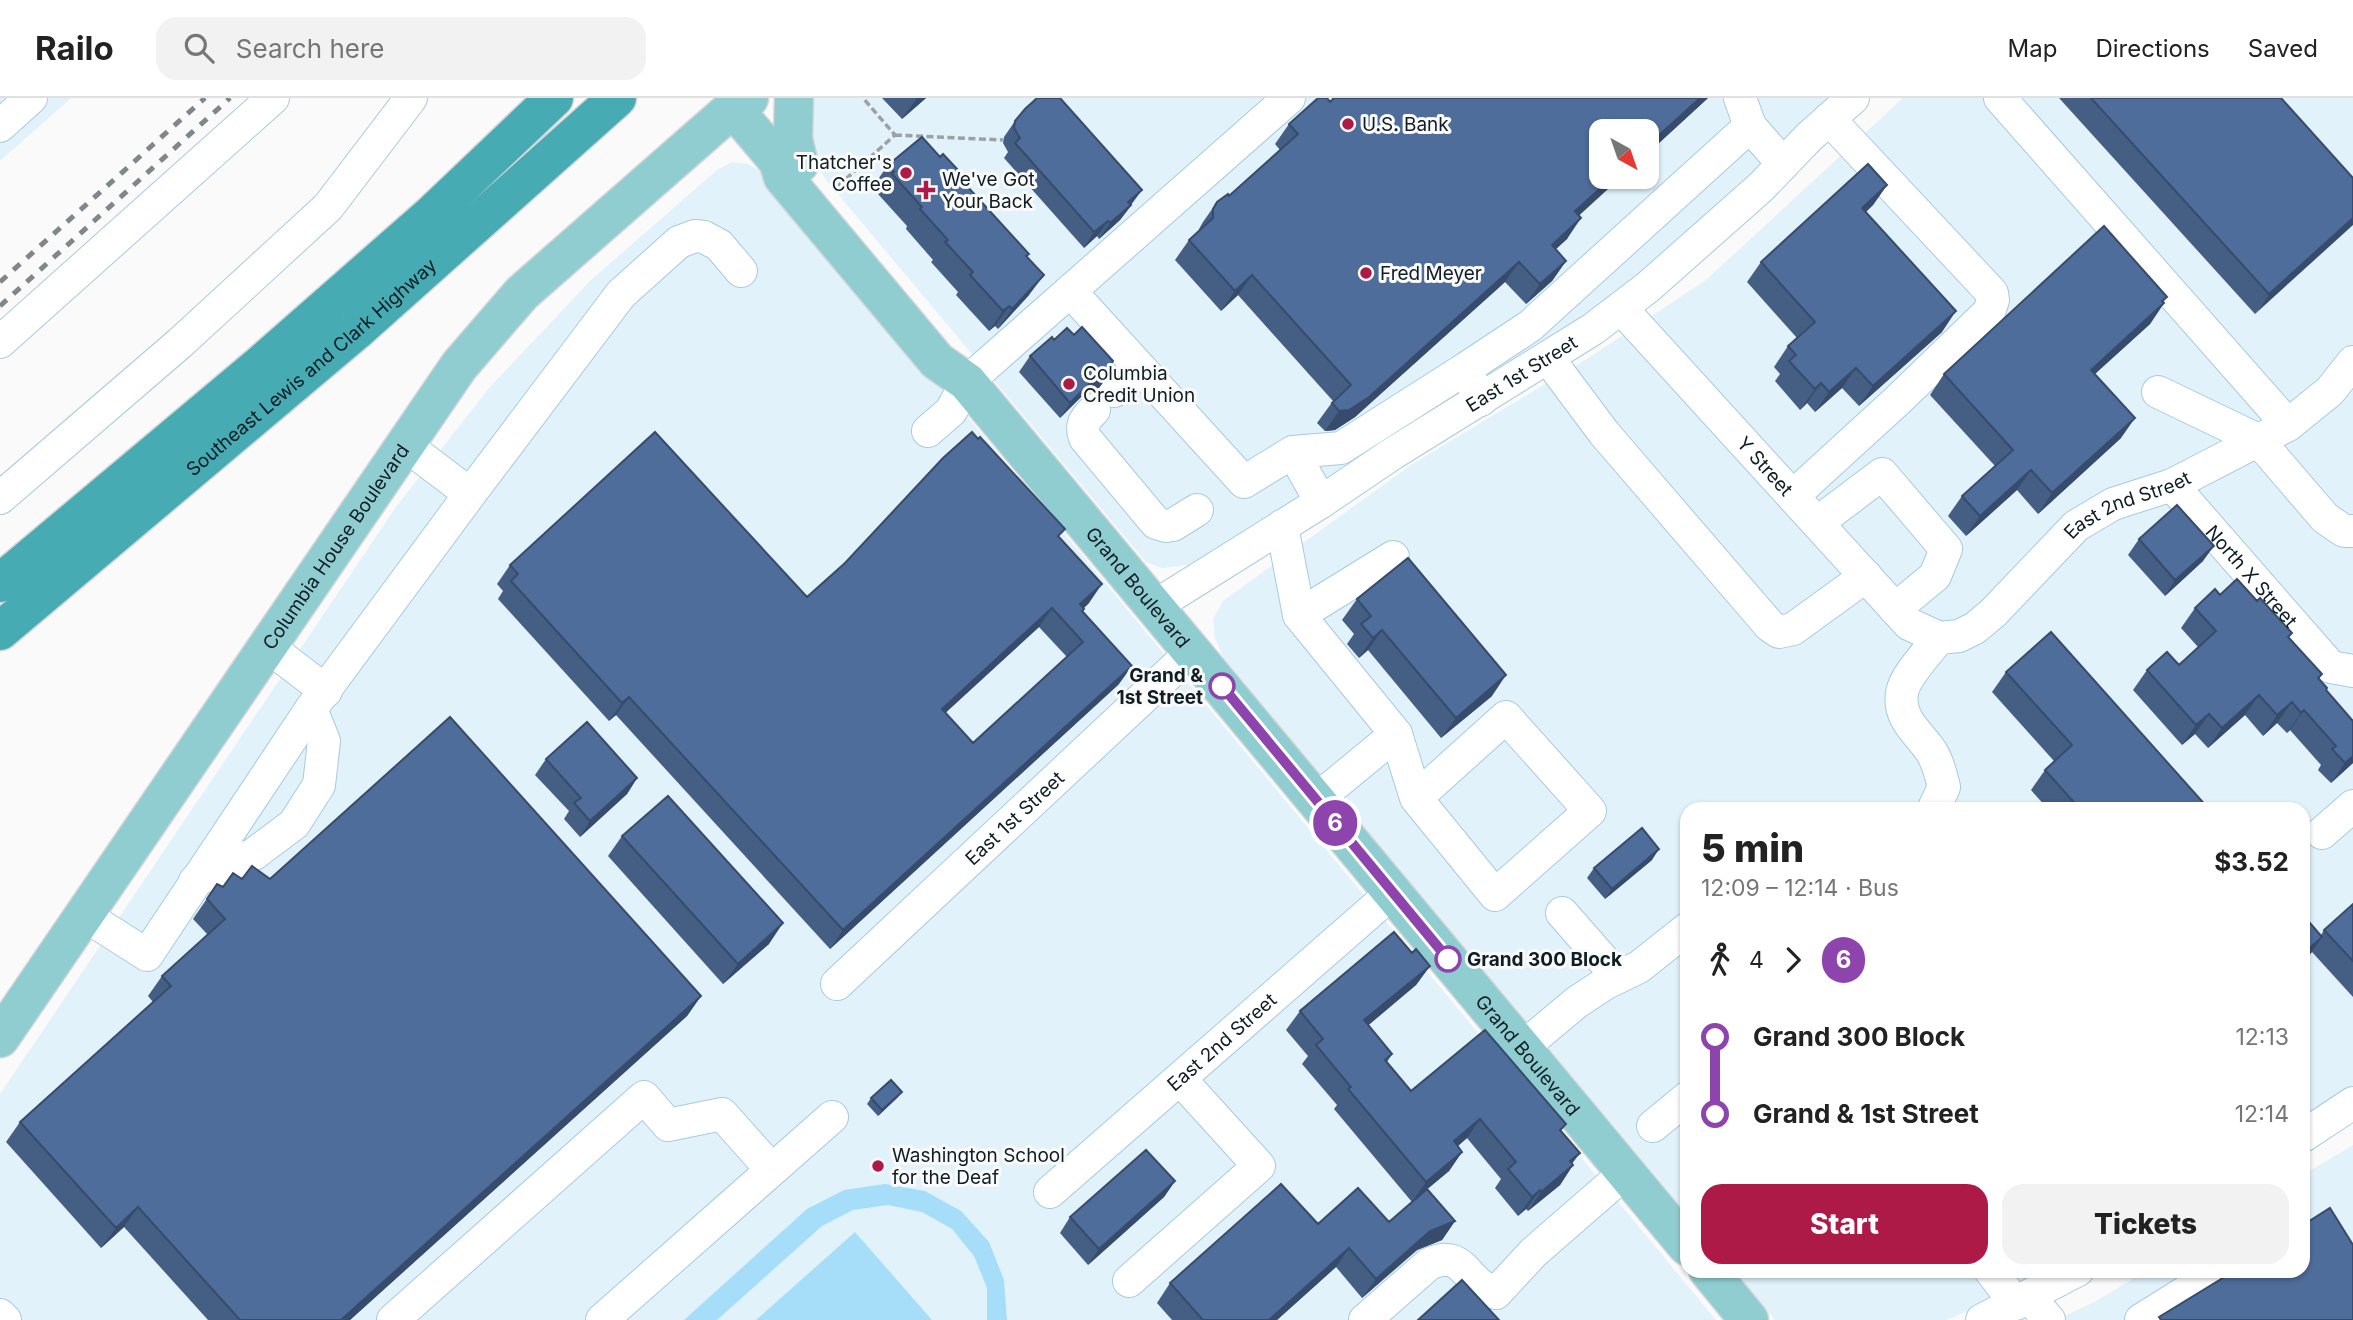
<!DOCTYPE html>
<meta charset="utf-8">
<style>
body{margin:0;font-family:Inter,sans-serif;background:#f2f2f2;color:#222;height:100vh;display:flex;flex-direction:column;font-size:26px;white-space:nowrap}
*{box-sizing:border-box;margin:0}
p{font-size:23px;color:#767676}
.icon{flex:none;width:38px;height:38px;fill:none;stroke:currentColor;stroke-width:2;stroke-linecap:round;stroke-linejoin:round}
.map{position:relative;flex:1;overflow:hidden}
.panel{position:absolute;left:1680px;top:704px;width:630px;height:476px;display:flex;flex-direction:column;background:#fff;border-radius:21px;box-shadow:0 2px 5px #0004}
.panel>*{flex:none}
.badge{padding:0 14px;border-radius:23px;font-size:24px;line-height:46px}
.needle{width:46px;rotate:140deg}
.fabs{position:absolute;left:1589px;top:21px;display:grid;gap:14px}
.fabs a{display:grid;place-items:center;width:70px;height:70px;border-radius:14px;background:#fff;box-shadow:0 2px 5px #0004;font-size:35px}
.map>.badge{position:absolute;translate:-50% -50%;box-shadow:0 0 0 4px #fff}
.legs{display:flex;align-items:center;gap:10px;height:77px;padding:0 21px;font-size:23px}
.legs p{margin-inline-start:auto}
.summary{display:flex;align-items:center;justify-content:space-between;height:119px;padding:0 21px}
h1{font-size:38px;font-weight:800;line-height:52px}
.action{display:flex;gap:14px;margin-top:auto;padding:14px 21px}
.action a{flex:1;height:80px;border-radius:21px;background:#ad1a48;color:#fff;font-size:28px;font-weight:800;line-height:80px;text-align:center}
.action a+a{background:#f2f2f2;color:#222}
ul{padding:0 21px;list-style:none}
li{display:flex;align-items:center;gap:24px;height:77px;font-size:26px}
li i{display:grid;place-items:center;width:10px;height:100%;margin:0 9px;background:currentColor}
li i::after{content:'';width:18px;height:18px;margin:-9px;border:5px solid;border-radius:50%;background:#fff}
li p{margin-inline-start:auto}
li:first-child i{background:linear-gradient(#0000 50%,currentColor 0)}
li:last-child i{background:linear-gradient(currentColor 50%,#0000 0)}
header{display:flex;align-items:center;gap:42px;box-sizing:border-box;height:98px;padding:0 35px;background:#fff;border-bottom:2px solid #e0e0e0}
header strong{font-size:33px}
nav{display:flex;gap:38px;margin-inline-start:auto;font-size:24px}
.search{width:490px;height:63px;background:#f2f2f2;display:flex;align-items:center;gap:18px;box-sizing:border-box;padding:0 24px;border-radius:21px;color:#767676;font-size:26px}
.map>svg:first-child{display:block}
.built{fill:#e1f2fb;fill-rule:evenodd}
.green{fill:#a6defa}
.lines{fill:none;stroke-linecap:round;stroke-linejoin:round}
.minor-casing{stroke:#a7cbdd;stroke-width:34}
.major-casing{stroke:#d4d6d8;stroke-width:41}
.highway-casing{stroke:#d4d6d8;stroke-width:41}
.path{stroke:#9ca2a4;stroke-width:3.5;stroke-dasharray:7 3.5;stroke-linecap:butt}
.minor{stroke:#fff;stroke-width:32}
.major{stroke:#90cdd1;stroke-width:38}
.highway{stroke:#46abb3;stroke-width:38}
.rail{stroke:#80878b;stroke-width:5;stroke-dasharray:9 9;stroke-linecap:butt}
.wall{fill:#445e84;fill-rule:evenodd}
.shaded-wall{fill:#374c6c}
.building{fill:#4f6d9a;stroke:#374c6c;stroke-width:2;fill-rule:evenodd}
.line-1-casing{stroke:#fff;stroke-width:16}
.line-1{stroke:#8e44ad;stroke-width:10}
.poi-dot{fill:#ad1a48;stroke:#fafafa;stroke-width:2.5}
.stop-1-dot{fill:#fff;stroke:#8e44ad;stroke-width:3.5}
.labels{text-anchor:middle;dominant-baseline:central;stroke-width:6;stroke-linejoin:round;paint-order:stroke}
.poi-label{font-size:19px;fill:#0f1d24;stroke:#fafafa;text-anchor:start}
.street-label{font-size:19px;fill:#0f1d24;stroke:#fafafa}
.stop-label{font-size:19px;font-weight:bold;fill:#0f1d24;stroke:#fafafa;text-anchor:end}
</style>
<header>
<strong>Railo</strong>
<div class="search"><svg class="icon" aria-label="search" viewBox="0 0 24 24"><circle cx="10" cy="10" r="6"/><path d="M15 15l6 6"/></svg>Search here</div>
<nav><a>Map</a><a>Directions</a><a>Saved</a></nav>
</header>
<div class="map">
<svg width="2353" height="1222" viewBox="0 0 2353 1222">
<rect width="100%" height="100%" fill="#fafafa"/>
<path class="built" d="M0,0H71L0,63Z
M811,0H1835L1634,180L1535,257L1188,467L1162,470L1146,464L827,83L810,58ZM1601,33H1647V79H1601Z
M1903,0H2353V987L2303,1019V710H1687V1116L1223,559L1215,540L1213,521L1223,503L1411,367L1593,257L1706,182Z
M732,64L748,66L767,77L1716,1222H0V996L396,409L489,290L591,182L717,72Z
M2353,1047V1222H2057L2096,1203L2146,1173L2303,1172V1077Z
M1734,1173H2044L1981,1207L1947,1222H1775Z"/>
<path class="green" d="M885,1086L925,1093L961,1113L989,1144L1004,1182L1007,1222H987V1190L974,1158L952,1131L922,1114L888,1107L853,1112L822,1128L717,1222H684L807,1111L844,1092Z
M855,1134L932,1222H756Z"/>
<g class="lines">
<defs>
<g id="minor">
<path d="M1740,0L1750,28"/>
<path d="M2000,0L2288,327"/>
<path d="M0,28L31,0"/>
<path d="M1070,193L1244,384L1293,354L1341,350L1465,271L1481,302"/>
<path id="s1" d="M1621,210L1909,526L1939,540L1959,538L1975,530L1993,515L2076,428L2113,406L2172,387L2288,327L2330,293L2353,264"/>
<path d="M0,244L273,0"/>
<path d="M1548,260L1604,335L1770,528L1779,534L1793,531L1866,478"/>
<path d="M1465,271L1530,228L1750,28L1783,66"/>
<path d="M1114,293L1139,270"/>
<path d="M2158,294L2258,342L2325,420L2344,433H2353"/>
<path d="M1094,312C1085,321 1080,327 1085,340L1156,425L1166,428L1173,427L1197,412"/>
<path d="M928,333L951,313L967,284L1289,0"/>
<path d="M404,346L470,396"/>
<path d="M1293,354L1321,404"/>
<path id="s2" d="M2172,387L2331,569L2353,573"/>
<path d="M1793,398L1898,302L1989,214L1993,202L1992,195L1829,21"/>
<path d="M0,400L180,245L328,109L411,0"/>
<path d="M1817,425L1882,376L1946,451L1935,478L1895,511"/>
<path d="M1282,428L1299,517L1396,636L1316,702"/>
<path id="s3" d="M1155,508L1321,404L1392,356L1593,231L1648,189L1761,89L1809,39L1853,0"/>
<path d="M1299,517L1393,459"/>
<path d="M267,548L326,593"/>
<path d="M1396,636L1416,700L1495,797L1590,713L1506,619L1416,700"/>
<path d="M1934,710L1944,689C1941,677 1938,664 1931,653C1918,634 1898,621 1902,595C1904,579 1929,553 1939,540"/>
<path d="M2322,735L2353,708"/>
<path d="M195,783L254,756L294,726L319,687L324,643L311,611"/>
<path d="M1562,815L1618,879"/>
<path d="M84,817L147,857L311,611L470,396L621,196L679,144L695,138L704,139L719,147L741,173"/>
<path id="s4" d="M837,886L1193,553"/>
<path d="M1522,950L1577,904L1606,885L1639,869L1687,831"/>
<path d="M1653,1028L1687,1000"/>
<path d="M2303,1038L2353,1005"/>
<path id="s5" d="M1050,1094L1393,794"/>
<path d="M1990,1172L2016,1206"/>
<path d="M1129,1183L1259,1068L1180,981"/>
<path d="M2029,1199L2049,1222"/>
<path d="M0,1217L5,1222"/>
<path d="M393,1222L644,999L668,1027L722,1016L771,1071"/>
<path d="M602,1222L832,1019"/>
<path d="M1365,1222L1429,1166C1465,1149 1465,1187 1496,1195L1533,1155L1626,1074"/>
<path d="M1982,1222L2078,1172"/>
<path d="M2141,1222L2221,1172"/>
</g>
<g id="major">
<path d="M794,0L793,41L799,66"/>
<path id="s6" d="M733,10L778,63L783,79L937,263L967,284L1687,1148"/>
<path id="s7" d="M0,940L459,268L522,195L733,10L749,0"/>
<path d="M1708,1172L1749,1222"/>
</g>
<g id="highway">
<path d="M0,485L260,267L431,117L554,0"/>
<path id="s8" d="M0,533L357,232L617,0"/>
</g>
</defs>
<use href="#minor" class="minor-casing"/>
<use href="#major" class="major-casing"/>
<use href="#highway" class="highway-casing"/>
<path class="path" d="M895,37L1003,42
M838,88L895,37L863,0"/>
<use href="#minor" class="minor"/>
<use href="#major" class="major"/>
<use href="#highway" class="highway"/>
<path class="rail" d="M0,184L205,0
M0,208L230,0"/>
</g>
<path class="wall" d="M882,0H926L902,21Z
M1708,0L1647,56V33L1601,79H1621L1578,118L1567,141L1556,151L1566,163L1552,183L1526,206L1505,184L1355,319L1335,332L1325,333L1317,325L1333,303L1238,197L1221,213L1175,162L1189,142L1199,133V131L1203,124L1217,104L1229,98L1280,52L1275,46L1289,26L1330,4Z
M2059,0H2281L2353,80L2255,216Z
M1015,23L1131,108L1120,122L1099,141L1097,138L1084,150L1004,60L1008,54L1003,45L1004,39Z
M940,59L958,72L956,75L1029,156L1027,159L1029,197L998,231L995,228L989,233L956,197L958,194L931,164L933,162L906,131L907,128L878,96L880,94L874,87L888,67Z
M1887,87L1873,107L1866,114L1942,234L1859,308L1842,290L1815,314L1807,305L1800,312L1775,283L1780,276L1774,269L1788,248L1797,240L1747,184L1761,164Z
M2163,204L2164,205L2150,226L2095,276L2121,340L2038,416L2017,392L1966,438L1948,418L1962,398L1995,368L1930,297L1944,276Z
M1054,242L1108,272L1107,279L1096,294L1088,295L1081,299L1060,320L1019,274L1030,258Z
M1059,439L1089,505L1084,510L1083,513L1119,586L830,851L616,617L609,623L498,501L503,493L497,486L510,467L807,499ZM1039,529L1067,559L973,645L945,615Z
M2139,441L2203,463L2165,498L2128,457Z
M2220,497L2289,539L2322,576L2319,581L2326,593L2353,665L2331,685L2318,672L2321,667L2290,632L2287,635L2277,625L2263,638L2245,617L2208,650L2195,636L2182,647L2133,592L2147,572L2179,567L2198,549L2181,530L2195,510Z
M1357,501L1492,598L1441,640L1368,552L1359,560L1347,546L1354,536L1342,522Z
M2006,574L2208,710H2047L2031,692L2045,672L2054,663L1992,594Z
M546,661L637,680L627,696L580,739L564,721L569,713L535,677Z
M622,738L769,846L723,886L608,758Z
M1652,762L1605,801L1587,780L1594,770Z
M242,781H270L701,898L687,918L350,1222H208L124,1129L101,1150L6,1044L20,1024L153,904L148,898L162,878L208,837L193,821L217,786L223,789Z
M2353,806V899L2312,854L2308,859L2324,832Z
M1412,855L1430,868L1416,887L1368,927L1392,956L1387,964L1411,993L1566,1026L1561,1033L1573,1067L1560,1087L1528,1113L1526,1111L1518,1118L1495,1090L1501,1081L1467,1040L1458,1048L1462,1054L1449,1073L1427,1091L1455,1123L1442,1142L1417,1152L1362,1200L1336,1169L1277,1222H1172L1157,1205L1170,1185L1318,1126L1389,1124L1412,1104L1334,1011L1337,1007L1302,966L1308,958L1286,932L1300,913Z
M898,999L878,1018L867,1006L871,1000Z
M1175,1083L1164,1099L1088,1167L1060,1135L1070,1119Z"/>
<path class="shaded-wall" d="M917,0H926L902,21Z
M1700,0H1708L1647,56V48Z
M1613,79H1621L1561,134L1575,113Z
M1887,87L1873,107L1848,130L1862,110Z
M1142,92L1120,122L1099,141L1110,125L1128,104Z
M1581,120L1567,141L1538,167L1552,147Z
M2353,120V127L2255,216L2269,196Z
M1108,123L1097,138L1084,150L1094,134Z
M1566,163L1552,183L1526,206L1540,186Z
M1519,164L1505,184L1355,319L1335,332L1325,333L1339,313Z
M1044,177L1029,197L998,231L1012,211Z
M1252,177L1238,197L1221,213L1235,193Z
M2167,199L2159,210L2164,205L2150,226L2077,292L2091,272Z
M1009,208L995,228L989,233L1003,213Z
M1956,213L1942,234L1859,308L1873,288Z
M1856,270L1842,290L1815,314L1829,294Z
M1099,279H1107L1096,294L1088,295L1081,299L1060,320L1070,305L1092,283Z
M1821,285L1807,305L1800,312L1815,291Z
M2135,320L2121,340L2038,416L2052,395Z
M2031,372L2017,392L1966,438L1980,418Z
M2214,448L2203,463L2165,498L2175,482Z
M1102,486L1089,505L1067,525L1080,506Z
M1052,510L1039,529L929,630L942,611Z
M1382,532L1368,552L1359,560L1373,540Z
M1132,568L1119,586L830,851L843,832Z
M1506,577L1492,598L1441,640L1456,620Z
M2259,597L2245,617L2208,650L2222,630Z
M629,599L616,617L609,623L622,605Z
M2292,604L2277,625L2263,638L2277,617Z
M2304,612L2290,632L2287,635L2301,615Z
M2209,616L2195,636L2182,647L2196,627Z
M2353,658V665L2331,685L2345,665Z
M637,680L627,696L580,739L590,723Z
M1659,751L1652,762L1605,801L1612,791Z
M783,825L769,846L723,886L738,866Z
M2322,839L2308,859L2303,864V856Z
M1430,868L1416,887L1351,942L1364,922Z
M701,898L687,918L350,1222H341Z
M902,994L898,999L878,1018L882,1012Z
M1480,1021L1467,1040L1440,1063L1454,1043Z
M1462,1054L1449,1073L1412,1104L1426,1084Z
M1580,1055L1568,1071L1573,1067L1560,1087L1528,1113L1541,1094L1570,1063Z
M1175,1083L1164,1099L1088,1167L1099,1151Z
M1540,1092L1526,1111L1518,1118L1532,1099Z
M138,1109L124,1129L101,1150L116,1130Z
M1455,1123L1442,1142L1417,1152L1362,1200L1376,1181L1430,1133Z
M1349,1150L1336,1169L1277,1222H1269Z"/>
<path class="building" d="M1037,0H1060L1142,92L1128,104L1131,107L1110,125L1108,123L1094,134L1015,45L1020,40L1014,30L1015,23L1025,11Z
M1318,0H1327L1330,4L1334,0H1700L1647,48V33H1601V79H1613L1575,113L1581,120L1552,147L1566,163L1540,186L1519,164L1369,299L1349,312L1339,313L1332,305L1351,287L1252,177L1235,193L1189,142L1213,120V111L1217,104L1228,96L1229,98L1298,36L1289,26Z
M2091,0H2281L2353,80V120L2269,196Z
M922,39L940,59L943,56L958,72L955,75L1029,156L1026,158L1044,177L1012,211L1009,208L1003,213L970,177L973,174L945,144L948,142L920,111L922,109L892,76L894,74L888,67Z
M1868,66L1887,87L1862,110L1956,213L1873,288L1856,270L1829,294L1821,285L1815,291L1789,263L1796,257L1788,248L1815,224L1761,164Z
M2104,128L2167,199L2162,203L2164,205L2091,272L2135,320L2052,395L2031,372L1980,418L1962,398L2013,352L1944,276Z
M1082,229L1113,263L1108,272L1107,279H1099L1092,283L1070,305L1030,258L1052,239L1054,242L1067,230L1074,237Z
M655,334L807,499L845,465L943,360L972,334L978,341L980,339L1065,431L1058,438L1102,486L1080,506L1084,511L1082,513L1132,568L843,832L629,599L622,605L511,483L518,476L510,467ZM1052,510L1083,544L973,645L942,611Z
M2177,407L2214,448L2175,482L2139,441Z
M1408,460L1506,577L1456,620L1382,532L1373,540L1361,526L1371,518L1357,501Z
M2237,481L2257,503L2260,500L2292,535L2288,539L2322,576L2318,580L2327,590L2326,592L2353,623V658L2345,665L2332,651L2336,648L2304,612L2301,615L2292,604L2277,617L2259,597L2222,630L2209,616L2196,627L2147,572L2167,554L2179,567L2216,533L2195,510L2215,491L2220,497Z
M2051,534L2208,710H2079L2045,672L2072,647L2006,574Z
M450,619L701,898L341,1222H240L138,1109L116,1130L20,1024L171,888L162,878L225,821L207,801L217,786L223,789L233,775L242,781L252,768L270,781Z
M587,624L637,680L590,723L574,705L581,700L546,661Z
M668,698L783,825L738,866L622,738Z
M1642,730L1659,751L1612,791L1594,770Z
M2353,806V863L2324,832Z
M2303,817L2322,839L2303,856Z
M1394,834L1412,855L1416,851L1430,868L1364,922L1392,956L1385,962L1411,993L1485,932L1566,1026L1560,1032L1580,1055L1570,1063L1573,1067L1541,1094L1540,1092L1532,1099L1508,1071L1516,1064L1480,1021L1454,1043L1462,1054L1426,1084L1348,991L1351,989L1316,947L1323,941L1300,913Z
M891,982L902,994L882,1012L871,1000Z
M1146,1052L1175,1083L1099,1151L1070,1119Z
M1281,1086L1318,1126L1358,1090L1389,1124L1427,1091L1455,1123L1430,1133L1376,1181L1349,1150L1269,1222H1203L1170,1185Z
M2330,1110L2353,1147V1222H2161L2159,1219L2236,1172H2303V1127Z
M1462,1182L1499,1222H1418Z"/>
<g class="lines">
<defs>
<path id="line-1" d="M1222,588L1448,861"/>
</defs>
<use href="#line-1" class="line-1-casing"/>
<use href="#line-1" class="line-1"/>
</g>
<g class="poi-dot">
<circle cx="1348" cy="26" r="7"/>
<circle cx="906" cy="75" r="7"/>
<path d="M922.5 81.5h7v7h7v7h-7v7h-7v-7h-7v-7h7z"/>
<circle cx="1366" cy="175" r="7"/>
<circle cx="1069" cy="286" r="7"/>
<circle cx="878" cy="1068" r="7"/>
</g>
<g class="stop-1-dot">
<circle cx="1222" cy="588" r="12"/>
<circle cx="1448" cy="861" r="12"/>
</g>
<g class="labels">
<g class="poi-label">
<text x="1362" y="26">U.S. Bank</text>
<text x="892" y="64" text-anchor="end">Thatcher's<tspan x="892" dy="22">Coffee</tspan></text>
<text x="942" y="81">We've Got<tspan x="942" dy="22">Your Back</tspan></text>
<text x="1380" y="175">Fred Meyer</text>
<text x="1083" y="275">Columbia<tspan x="1083" dy="22">Credit Union</tspan></text>
<text x="892" y="1057">Washington School<tspan x="892" dy="22">for the Deaf</tspan></text>
</g>
<g class="street-label">
<text stroke="none"><textPath href="#s8" startOffset="408">Southeast Lewis and Clark Highway</textPath></text>
<text stroke="none"><textPath href="#s3" startOffset="434">East 1st Street</textPath></text>
<text stroke="none"><textPath href="#s1" startOffset="214">Y Street</textPath></text>
<text stroke="none"><textPath href="#s1" startOffset="698">East 2nd Street</textPath></text>
<text stroke="none"><textPath href="#s7" startOffset="595">Columbia House Boulevard</textPath></text>
<text stroke="none"><textPath href="#s2" startOffset="121">North X Street</textPath></text>
<text stroke="none"><textPath href="#s6" startOffset="630">Grand Boulevard</textPath></text>
<text stroke="none"><textPath href="#s4" startOffset="243">East 1st Street</textPath></text>
<text stroke="none"><textPath href="#s5" startOffset="228">East 2nd Street</textPath></text>
<text stroke="none"><textPath href="#s6" startOffset="1239">Grand Boulevard</textPath></text>
</g>
<g class="stop-label">
<text x="1203" y="577">Grand &amp;<tspan x="1203" dy="22">1st Street</tspan></text>
<text x="1467" y="861" text-anchor="start">Grand 300 Block</text>
</g>
</g>
</svg>
<div class="fabs">
<a><svg class="needle" viewBox="-14 -14 28 28"><path d="M0-13l5 13h-10z" fill="#e53935"/><path d="M0 13l5-13h-10z" fill="#767676"/></svg></a>
</div>
<b class="badge" style="left:1335px;top:725px;background:#8e44ad;color:#fff">6</b>
<section class="panel">
<div class="summary"><div><h1>5 min</h1><p>12:09 – 12:14 · Bus</p></div><b>$3.52</b></div>
<div class="legs"><svg class="icon" aria-label="walk" viewBox="0 0 24 24"><circle cx="13" cy="4" r="2"/><path d="M13 8l-2 6 4 7M11 14l-3 7M7 12l3-4h3l4 4"/></svg>4<svg class="icon" aria-label="forward" viewBox="0 0 24 24"><path d="M9 5l7 7-7 7"/></svg><b class="badge" style="background:#8e44ad;color:#fff">6</b></div>
<ul>
<li><i style="color:#8e44ad"></i><b>Grand 300 Block</b><p>12:13</p></li>
<li><i style="color:#8e44ad"></i><b>Grand &amp; 1st Street</b><p>12:14</p></li>
</ul>
<div class="action"><a>Start</a><a>Tickets</a></div>
</section>
</div>
